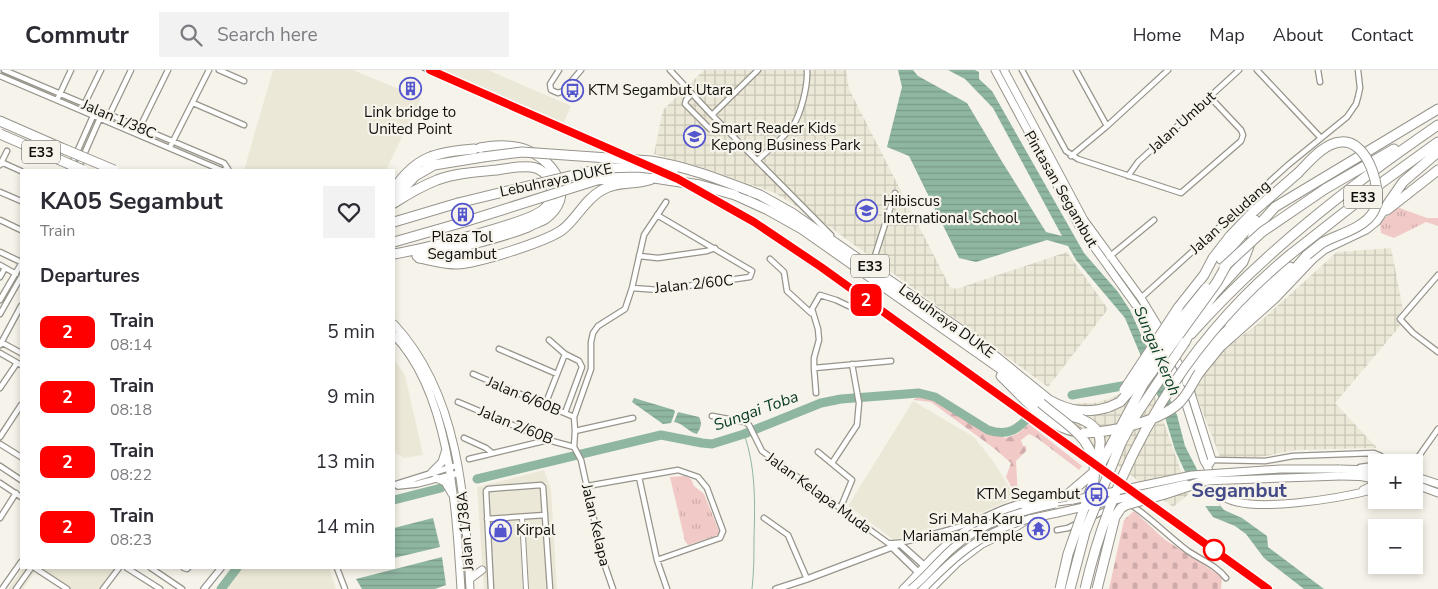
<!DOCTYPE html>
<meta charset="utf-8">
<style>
body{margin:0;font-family:"Nunito Sans",sans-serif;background:#f2f2f3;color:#2b2b33;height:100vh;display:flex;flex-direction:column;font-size:19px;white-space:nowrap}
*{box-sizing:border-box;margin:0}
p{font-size:16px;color:#7c7c81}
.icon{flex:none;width:28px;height:28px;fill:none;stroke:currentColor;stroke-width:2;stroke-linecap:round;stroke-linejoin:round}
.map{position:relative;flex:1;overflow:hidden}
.sheet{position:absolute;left:20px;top:99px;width:375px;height:400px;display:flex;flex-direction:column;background:#fff;border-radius:0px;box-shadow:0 2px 8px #0003}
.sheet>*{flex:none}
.badge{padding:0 10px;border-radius:8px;font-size:18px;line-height:32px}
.tools{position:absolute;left:1368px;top:384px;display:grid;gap:10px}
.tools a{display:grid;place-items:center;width:55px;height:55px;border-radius:0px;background:#fff;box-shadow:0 2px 8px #0003;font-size:25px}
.map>.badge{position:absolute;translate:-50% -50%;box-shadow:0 0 0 2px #fff}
h2{padding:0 20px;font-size:19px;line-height:45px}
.round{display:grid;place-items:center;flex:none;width:52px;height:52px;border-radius:0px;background:#f2f2f3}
.head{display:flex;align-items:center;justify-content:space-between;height:85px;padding:0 20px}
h1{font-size:24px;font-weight:700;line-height:38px}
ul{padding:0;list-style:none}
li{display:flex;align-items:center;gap:15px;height:65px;padding:0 20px}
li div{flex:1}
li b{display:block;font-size:19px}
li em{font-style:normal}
li .badge{min-width:55px;font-weight:700;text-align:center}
header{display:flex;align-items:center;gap:30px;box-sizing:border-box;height:70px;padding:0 25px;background:#fff;border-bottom:1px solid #e1e1e2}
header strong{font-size:24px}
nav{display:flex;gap:28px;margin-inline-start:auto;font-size:18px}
.search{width:350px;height:45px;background:#f2f2f3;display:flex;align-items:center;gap:12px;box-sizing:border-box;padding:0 18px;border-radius:0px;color:#7c7c81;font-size:19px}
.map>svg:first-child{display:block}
.built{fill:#ece8d7}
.industrial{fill:url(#industrial-grid)}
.grass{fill:url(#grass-tufts)}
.forest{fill:url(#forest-firs)}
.cemetery{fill:url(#cemetery-stones)}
.garden{fill:#f1c9c7}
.water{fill:url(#water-rules)}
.pier{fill:#f6f3ea}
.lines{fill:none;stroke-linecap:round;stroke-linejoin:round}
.stream{stroke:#8fb6a0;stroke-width:1}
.river{stroke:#8fb6a0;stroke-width:9}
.pedestrian-casing{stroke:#97948c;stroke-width:6}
.minor-casing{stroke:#97948c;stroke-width:7}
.tertiary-casing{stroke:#97948c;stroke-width:8}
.secondary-casing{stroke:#97948c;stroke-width:9}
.motorway-casing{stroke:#97948c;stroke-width:11}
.pedestrian{stroke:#fff;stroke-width:4}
.minor{stroke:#fff;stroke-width:4.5}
.tertiary{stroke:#fff;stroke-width:5.5}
.secondary{stroke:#fff;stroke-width:7}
.motorway{stroke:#fff;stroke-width:9}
.rail{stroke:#686661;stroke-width:1;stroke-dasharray:8 4;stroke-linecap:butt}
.secondary-bridge-casing{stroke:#97948c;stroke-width:9;stroke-linecap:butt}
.motorway-bridge-casing{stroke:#97948c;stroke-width:11;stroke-linecap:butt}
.secondary-bridge{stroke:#fff;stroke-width:7}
.motorway-bridge{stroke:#fff;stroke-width:9}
.line-casing{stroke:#fff;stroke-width:11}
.line{stroke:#f00;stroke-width:8}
.stop-dot{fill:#fff;stroke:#f00;stroke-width:2.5}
.labels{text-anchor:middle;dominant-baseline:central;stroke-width:4.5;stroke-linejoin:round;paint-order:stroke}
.shield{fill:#f6f3ea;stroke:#55534f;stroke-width:1}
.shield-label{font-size:14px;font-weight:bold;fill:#100f0c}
.poi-label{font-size:15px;fill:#100f0c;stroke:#f6f3ea;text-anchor:start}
.street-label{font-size:15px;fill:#100f0c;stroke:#f6f3ea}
.water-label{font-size:16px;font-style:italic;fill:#053a24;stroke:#f6f3ea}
.district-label{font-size:20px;font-weight:bold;fill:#444a87;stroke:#f6f3ea}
</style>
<header>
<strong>Commutr</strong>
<div class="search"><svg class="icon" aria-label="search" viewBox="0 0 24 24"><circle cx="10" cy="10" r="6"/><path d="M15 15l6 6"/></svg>Search here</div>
<nav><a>Home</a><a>Map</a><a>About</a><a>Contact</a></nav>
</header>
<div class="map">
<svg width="1438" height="519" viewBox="0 0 1438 519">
<defs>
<pattern id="industrial-grid" width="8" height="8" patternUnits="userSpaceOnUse" patternTransform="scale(1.25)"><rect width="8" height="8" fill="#ece8d7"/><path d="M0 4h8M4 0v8" fill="none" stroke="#c9c6b7"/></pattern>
<pattern id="grass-tufts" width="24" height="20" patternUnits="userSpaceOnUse" patternTransform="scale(1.25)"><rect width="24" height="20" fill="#f1c9c7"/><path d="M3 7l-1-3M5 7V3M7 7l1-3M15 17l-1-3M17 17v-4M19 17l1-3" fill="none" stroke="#ceabaa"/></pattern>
<pattern id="forest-firs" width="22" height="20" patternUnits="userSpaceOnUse" patternTransform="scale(1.25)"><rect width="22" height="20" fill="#f1c9c7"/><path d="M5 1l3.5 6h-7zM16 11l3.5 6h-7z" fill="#ceabaa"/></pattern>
<pattern id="cemetery-stones" width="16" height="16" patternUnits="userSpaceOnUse" patternTransform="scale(1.25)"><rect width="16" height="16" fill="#f1c9c7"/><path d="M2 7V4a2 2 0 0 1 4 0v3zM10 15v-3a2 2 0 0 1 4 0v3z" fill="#ceabaa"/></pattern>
<pattern id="water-rules" width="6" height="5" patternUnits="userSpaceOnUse" patternTransform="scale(1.25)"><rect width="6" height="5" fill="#8fb6a0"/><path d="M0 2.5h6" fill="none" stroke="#7a9b89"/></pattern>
</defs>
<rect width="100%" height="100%" fill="#f6f3ea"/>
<path class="built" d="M273,0H353L421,28L386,100H244Z
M439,0H488L571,36L563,54Z
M394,290L405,305L423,385L404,388L394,382Z
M913,331L974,367L993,391L1016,428L977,444L894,470L848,436Z
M544,400L551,419L557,519H484L477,417Z
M23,498H29L35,502L23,519H8Z
M39,498H116L100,519H70Z
M240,498H329L336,519H224Z"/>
<path class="industrial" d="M704,0H846L849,19L950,217L956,219L1067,182L1108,239L1048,317L827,155L775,123L704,98L654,84L663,40Z
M1391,178L1403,239L1397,247L1400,256L1335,333L1377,378L1296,380L1260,387H1220L1193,317L1222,280L1255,256L1337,182Z
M1150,313L1189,424L1173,437L1068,358L1076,333H1094L1108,329Z"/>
<path class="grass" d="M1397,137L1427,148H1438V156L1426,152L1394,168L1381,163L1380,153Z
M685,406L691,409L694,416L704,424L719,461L718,465L688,475L685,471L670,407Z"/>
<path class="forest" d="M918,326L935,330L984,361L1006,368L1017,364L1029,354L1082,396L1079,400L1037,368L1029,364L1021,370L1023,376H1026V381L1016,391L1018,428L1006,407L1011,393L995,379L931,332L914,330Z"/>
<path class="cemetery" d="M1134,441L1164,469L1222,507L1221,519H1109L1124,450Z"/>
<path class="garden" d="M687,408L692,429L681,431L676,410Z"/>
<path class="water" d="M898,0H913L918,6L967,33L1001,90L1046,162L1062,166L993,38L965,9L948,0H975L979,2V9L992,21L1084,183L1118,222L1130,240L1177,345L1185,376L1208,421L1224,440L1242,448L1267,466L1268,477L1324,519H1304L1264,488L1246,464L1235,456L1213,447L1203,433L1194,421L1175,380L1161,334L1125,248L1076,190L1068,176L1047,170L976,192L959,188L909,86L887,77L902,17Z
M634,328L674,340L675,342L671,353L663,354L632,332Z
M678,342L699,347C703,354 700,358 697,364C688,362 683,353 674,352Z
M433,448L440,477L394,488V458Z
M442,487L446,515L435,519H362L356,509Z"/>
<path class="pier" d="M1196,426L1215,427L1220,436H1202Z"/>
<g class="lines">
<path class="stream" d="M744,364C756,398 755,433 754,468C754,485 754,502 752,519"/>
<path class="river" d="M1072,325L1133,314
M477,409L661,365L702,373L712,374L744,364L821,333L841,329L919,323L935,327L988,360C1009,367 1018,359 1032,344
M394,430L441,418
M221,519L237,498"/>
<defs>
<path id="pedestrian" d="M522,447L526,519"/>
<path id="minor" d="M4,0L224,93L228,99L224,100
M219,0L244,11
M559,0L550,14L551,20L558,23L563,21L581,0
M670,0L712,45L831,165
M1022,0L1066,81L1078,89L1181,123L1241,71L1243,65L1241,60L1210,27
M1076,0L1107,56
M1257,0L1320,67
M1318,0L1320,12
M0,6L221,100
M692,24L686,30L685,34L710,59
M57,30L71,0
M193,33L244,55
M84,35L101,0
M712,45L758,0
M109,46L131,0
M139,59L168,0
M171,75L209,0
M1071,86L1107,56L1168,0
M757,91C768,80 782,69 792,57C801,45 808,15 807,0
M1,92L21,101
M0,95L7,81
M78,98L100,48
M69,100L93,46
M1128,106L1138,92L1239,0
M0,122L21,131
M0,150L21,160
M0,182L21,192
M639,186L658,188L707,181L715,178
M1109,187L1154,150
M770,189L784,202L787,221L811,243
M0,195L16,204
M872,195L895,123
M1438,205L1400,249L1413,263L1438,282
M0,207L5,198
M632,218L659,220L750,207L752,201L657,145
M1141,228L1288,95L1347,47L1356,34L1358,27L1360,18L1358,0
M0,230L21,194
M0,244L21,207
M549,270L565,284L579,291L582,297L565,343
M1,272L21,283
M0,275L21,236
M499,279L557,304
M0,283L21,295
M814,298L891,291
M473,304L574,347
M0,318L17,293
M816,323L814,298V288L819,270L818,259L812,239L820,225L836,230L855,239
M458,332L548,370L574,377
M545,335L565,284
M712,346L745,352L749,355L762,381L888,473
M575,361L633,348
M0,367L21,335
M464,368L486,378L492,383
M0,374L21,387
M818,382L852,410L840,439
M469,389L548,370
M1211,390L1265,391L1293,386L1374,383L1381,386L1384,392
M832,393L857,355L859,333L852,294
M1414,393L1438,359
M0,396L21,410
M1360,397L1374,395L1376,393V387L1369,384
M639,407L657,490L667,519
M0,413L21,427
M587,416L678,400L698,407L707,418L723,461L720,468L657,490
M1130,434C1151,448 1168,466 1188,481C1201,490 1216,495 1226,508
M1092,447L1124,431
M0,448L16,423
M764,448L788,465L807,509
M487,449L545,445
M1057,460L1068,458L1078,453
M892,477L888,473C901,474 913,470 925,466C942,461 961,458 977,450C995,442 1008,435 1028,431
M35,498L67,519
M127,498L160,519
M151,498L182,519
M184,498L187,499L188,498
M337,498L345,519
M2,519L21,492
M16,519L31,498
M103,519L119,498
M491,519L486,421L488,419L541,415L543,417L550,519
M613,519L603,490L581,390L574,377L575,361L574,347L591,299V272L593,263L598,256L625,239L632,218L644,165L666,132"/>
<path id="tertiary" d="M394,415L458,395
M398,416L417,414L459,403
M892,477L921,505
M204,519L221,498
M776,519L807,509L900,474L927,498"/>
<path id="secondary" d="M995,0L1079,156L1152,258L1159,271
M1004,0L1084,150L1141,228L1163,264
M394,254C459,324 465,428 470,519
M394,265C451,324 456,442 461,519
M1168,274L1184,304
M1168,290L1181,319L1204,391C1212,401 1210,416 1221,425C1246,446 1345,427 1376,419
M1189,317L1212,390L1208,396
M1339,399L1376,400
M432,402L442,392L445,382
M1341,406L1376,407
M1356,406L1369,408L1372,411L1371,416L1363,420
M1414,406L1438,414
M436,408L445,412L452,424
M1414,414L1438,423
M1049,433L1073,430
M470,509L482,500
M903,519C915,508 925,494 937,483C958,463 999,437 1028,435
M931,519L957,493L982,474L1009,461L1029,449L1057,443"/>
<path id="motorway" d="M0,51L64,79
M597,110L635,105L651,107
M394,119C416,86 437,82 474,79
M744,119L760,125L792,143L975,270L1049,330C1069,341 1086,344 1109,337
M1325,119L1394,79
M735,125L768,140L802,159L1001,299L1041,333L1060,343L1081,349
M394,129L415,106L434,95L483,87
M394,133C408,124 422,116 437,110C456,103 477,102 497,100C508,98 520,96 531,97C540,98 548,104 550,113C552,123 553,130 545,138C532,153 418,180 394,184
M1387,140L1438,100
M394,152L458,133
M394,172L464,152
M1291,184L1384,111L1438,72
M417,186C454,178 492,171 528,157C533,154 540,152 545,149C576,127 557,93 529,81C513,74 496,75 480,78
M419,188C431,190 444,194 457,194C478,193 545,172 562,160C577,149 584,130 602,120C619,110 638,116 654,108
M1221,189L1255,150
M1178,238L1204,205L1213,188L1230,166L1254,141L1298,103
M1226,251L1290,197
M1191,264C1263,183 1349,116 1438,55
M1185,272L1197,248L1214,224L1243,192L1256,158L1275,137L1438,39
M1199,303L1220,277L1275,228L1313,188L1324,179L1366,159L1376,151L1403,112L1438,82
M1001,306C1023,327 1047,358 1078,362
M1187,312C1203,272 1251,244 1281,214C1290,205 1298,195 1307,185"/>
</defs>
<use href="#pedestrian" class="pedestrian-casing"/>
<use href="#minor" class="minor-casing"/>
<use href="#tertiary" class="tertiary-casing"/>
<use href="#secondary" class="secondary-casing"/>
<use href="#motorway" class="motorway-casing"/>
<use href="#pedestrian" class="pedestrian"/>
<use href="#minor" class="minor"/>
<use href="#tertiary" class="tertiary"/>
<use href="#secondary" class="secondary"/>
<use href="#motorway" class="motorway"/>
<path class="rail" d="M422,0L677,112C729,139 777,171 825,204L1265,519"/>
<defs>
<path id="secondary-bridge" d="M1204,411L1341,406
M1073,430L1192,405L1280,399H1339
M1057,443L1186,414
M911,519C926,507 938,491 953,478C982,452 1018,442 1055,434
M923,519C957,484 982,462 1029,449"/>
<path id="motorway-bridge" d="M0,64L83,100
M64,79L114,100
M483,87L522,82L651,91C685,96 718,109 750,121
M1298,103C1309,92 1324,73 1341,72C1368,69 1384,122 1374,141C1364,159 1338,164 1322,173C1317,177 1312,181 1307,185
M654,108L700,115L735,125
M458,133L603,98L638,97L673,101
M464,152L597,110
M1224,197L1262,162L1325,119
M1124,320L1178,238
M1041,333C1067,356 1099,369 1094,410L1068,484L1060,519
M1109,337L1120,332L1128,323L1185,244L1206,218
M1081,349C1103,358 1104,374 1094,393
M1084,363C1111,362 1160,352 1180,332C1188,324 1193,312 1199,303
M1025,435L1066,426L1093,403L1101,394L1144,313L1217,212L1227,194
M1070,519L1085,462L1121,373L1136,345L1185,272
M1085,519C1115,389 1187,269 1291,184
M1097,519L1115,447L1121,438L1126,435L1165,424L1207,410"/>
</defs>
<use href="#secondary-bridge" class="secondary-bridge-casing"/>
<use href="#motorway-bridge" class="motorway-bridge-casing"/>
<use href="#secondary-bridge" class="secondary-bridge"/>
<use href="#motorway-bridge" class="motorway-bridge"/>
</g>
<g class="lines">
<defs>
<path id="line" d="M430,0L678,109L754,152L821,197L1268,519"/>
</defs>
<use href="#line" class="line-casing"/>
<use href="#line" class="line"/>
</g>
<defs>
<symbol id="building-ring" viewBox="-11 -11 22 22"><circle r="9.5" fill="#f6f3ea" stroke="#5456cd" stroke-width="1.5"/><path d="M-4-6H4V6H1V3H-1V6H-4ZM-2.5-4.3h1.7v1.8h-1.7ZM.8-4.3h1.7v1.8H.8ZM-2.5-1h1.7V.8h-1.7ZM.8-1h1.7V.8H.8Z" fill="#5456cd"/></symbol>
<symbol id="bus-ring" viewBox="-11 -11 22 22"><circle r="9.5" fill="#f6f3ea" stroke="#5456cd" stroke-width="1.5"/><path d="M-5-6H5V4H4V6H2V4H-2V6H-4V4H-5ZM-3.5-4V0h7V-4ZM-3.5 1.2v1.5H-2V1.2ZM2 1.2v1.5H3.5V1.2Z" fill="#5456cd"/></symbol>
<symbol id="school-ring" viewBox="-11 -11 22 22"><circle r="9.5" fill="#f6f3ea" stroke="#5456cd" stroke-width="1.5"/><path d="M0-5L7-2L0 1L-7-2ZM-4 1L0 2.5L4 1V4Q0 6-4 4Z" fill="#5456cd"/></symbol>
<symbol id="temple-ring" viewBox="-11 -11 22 22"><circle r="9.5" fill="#f6f3ea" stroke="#5456cd" stroke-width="1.5"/><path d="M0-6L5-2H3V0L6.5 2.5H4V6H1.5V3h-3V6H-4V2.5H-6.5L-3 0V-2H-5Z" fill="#5456cd"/></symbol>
<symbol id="shop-ring" viewBox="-11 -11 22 22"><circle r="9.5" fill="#f6f3ea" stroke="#5456cd" stroke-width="1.5"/><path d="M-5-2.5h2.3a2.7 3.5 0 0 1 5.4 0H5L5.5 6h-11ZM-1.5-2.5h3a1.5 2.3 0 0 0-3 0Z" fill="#5456cd"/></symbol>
</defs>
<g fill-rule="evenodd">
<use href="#building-ring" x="398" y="6" width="25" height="25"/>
<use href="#bus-ring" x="560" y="8" width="25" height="25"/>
<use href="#school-ring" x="682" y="54" width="25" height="25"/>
<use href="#school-ring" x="854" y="128" width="25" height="25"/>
<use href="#building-ring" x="450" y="132" width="25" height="25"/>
<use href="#bus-ring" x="1084" y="412" width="25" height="25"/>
<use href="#temple-ring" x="1026" y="446" width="25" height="25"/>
<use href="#shop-ring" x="488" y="448" width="25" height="25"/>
</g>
<circle class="stop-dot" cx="1214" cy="480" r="10"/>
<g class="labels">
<g class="shield">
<rect x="22" y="70.5" width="38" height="23" rx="4"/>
<rect x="1344" y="115.5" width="38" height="23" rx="4"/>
<rect x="851" y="184.5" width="38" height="23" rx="4"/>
</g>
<g class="shield-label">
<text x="41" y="82">E33</text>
<text x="1363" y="127">E33</text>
<text x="870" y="196">E33</text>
</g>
<g class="poi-label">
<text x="588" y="20">KTM Segambut Utara</text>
<text x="410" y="42" text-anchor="middle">Link bridge to<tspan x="410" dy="17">United Point</tspan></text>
<text x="711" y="58">Smart Reader Kids<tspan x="711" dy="17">Kepong Business Park</tspan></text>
<text x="883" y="131">Hibiscus<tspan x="883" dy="17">International School</tspan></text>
<text x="462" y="167" text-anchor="middle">Plaza Tol<tspan x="462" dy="17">Segambut</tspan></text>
<text x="1080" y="424" text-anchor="end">KTM Segambut</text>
<text x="1023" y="449" text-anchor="end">Sri Maha Karu<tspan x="1023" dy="17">Mariaman Temple</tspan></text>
<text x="516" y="460">Kirpal</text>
</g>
<g class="street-label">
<text transform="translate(119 49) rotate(23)">Jalan 1/38C</text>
<text transform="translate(1182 52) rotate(-42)">Jalan Umbut</text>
<text transform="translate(556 110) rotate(-12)">Lebuhraya DUKE</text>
<text transform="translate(1061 119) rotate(60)">Pintasan Segambut</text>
<text transform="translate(1230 147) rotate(-42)">Jalan Seludang</text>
<text transform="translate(694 214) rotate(-6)">Jalan 2/60C</text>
<text transform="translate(947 251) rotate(36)">Lebuhraya DUKE</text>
<text transform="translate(524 326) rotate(23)">Jalan 6/60B</text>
<text transform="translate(516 355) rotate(22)">Jalan 2/60B</text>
<text transform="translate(819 423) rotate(36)">Jalan Kelapa Muda</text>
<text transform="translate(596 455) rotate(77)">Jalan Kelapa</text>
<text transform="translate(465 461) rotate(-95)">Jalan 1/38A</text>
</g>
<g class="water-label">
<text transform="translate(1157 281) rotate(67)">Sungai Keroh</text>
<text transform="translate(756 341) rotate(-20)">Sungai Toba</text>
</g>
<g class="district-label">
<text x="1239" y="420">Segambut</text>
</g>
</g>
</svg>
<div class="tools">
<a>+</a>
<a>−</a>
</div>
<b class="badge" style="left:866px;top:230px;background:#f00;color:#fff">2</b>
<section class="sheet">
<div class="head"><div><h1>KA05 Segambut</h1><p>Train</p></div><a class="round"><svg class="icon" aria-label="heart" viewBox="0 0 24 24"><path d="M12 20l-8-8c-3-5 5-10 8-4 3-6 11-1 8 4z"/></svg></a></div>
<h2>Departures</h2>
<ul>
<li><span class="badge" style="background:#f00;color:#fff">2</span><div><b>Train</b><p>08:14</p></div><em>5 min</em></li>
<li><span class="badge" style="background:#f00;color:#fff">2</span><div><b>Train</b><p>08:18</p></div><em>9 min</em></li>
<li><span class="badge" style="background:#f00;color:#fff">2</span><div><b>Train</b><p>08:22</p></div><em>13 min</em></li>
<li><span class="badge" style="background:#f00;color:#fff">2</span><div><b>Train</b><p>08:23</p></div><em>14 min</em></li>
</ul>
</section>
</div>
